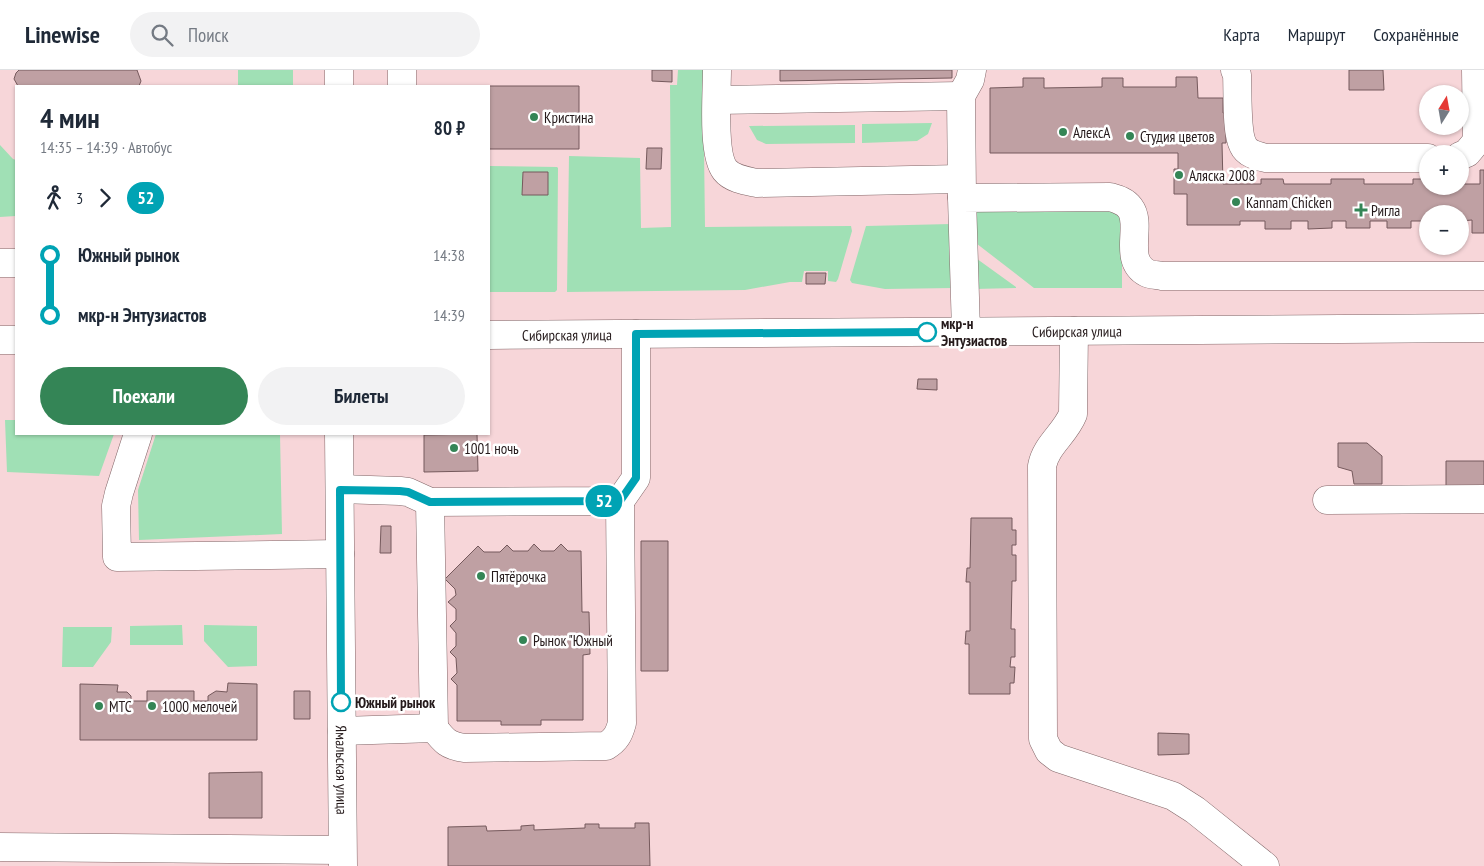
<!DOCTYPE html>
<html lang="ru">
<meta charset="utf-8">
<style>
body{margin:0;font-family:"PT Sans Narrow",sans-serif;background:#f2f2f3;color:#1f2937;height:100vh;display:flex;flex-direction:column;font-size:19px;white-space:nowrap}
*{box-sizing:border-box;margin:0}
p{font-size:16px;color:#747a83}
.icon{flex:none;width:28px;height:28px;fill:none;stroke:currentColor;stroke-width:2;stroke-linecap:round;stroke-linejoin:round}
.map{position:relative;flex:1;overflow:hidden}
.drawer{position:absolute;left:15px;top:15px;width:475px;height:350px;display:flex;flex-direction:column;background:#fff;border-radius:0px;box-shadow:0 1px 4px #0004}
.drawer>*{flex:none}
.badge{padding:0 10px;border-radius:16px;font-size:18px;line-height:32px}
.needle{width:32px;rotate:11deg}
.buttons{position:absolute;left:1419px;top:15px;display:grid;gap:10px}
.buttons a{display:grid;place-items:center;width:50px;height:50px;border-radius:50%;background:#fff;box-shadow:0 1px 4px #0004;font-size:25px}
.map>.badge{position:absolute;translate:-50% -50%;box-shadow:0 0 0 2px #fff}
.legs{display:flex;align-items:center;gap:8px;height:55px;padding:0 25px;font-size:16px}
.legs p{margin-inline-start:auto}
.headline{display:flex;align-items:center;justify-content:space-between;height:85px;padding:0 25px}
h1{font-size:28px;font-weight:800;line-height:38px}
.primary-button{display:flex;gap:10px;margin-top:auto;padding:10px 25px}
.primary-button a{flex:1;height:58px;border-radius:30px;background:#348556;color:#fff;font-size:20px;font-weight:800;line-height:58px;text-align:center}
.primary-button a+a{background:#f2f2f3;color:#1f2937}
ul{padding:0 25px;list-style:none}
li{display:flex;align-items:center;gap:18px;height:60px;font-size:19px}
li i{display:grid;place-items:center;width:8px;height:100%;margin:0 6px;background:currentColor}
li i::after{content:'';width:12px;height:12px;margin:-6px;border:4px solid;border-radius:50%;background:#fff}
li p{margin-inline-start:auto}
li:first-child i{background:linear-gradient(#0000 50%,currentColor 0)}
li:last-child i{background:linear-gradient(currentColor 50%,#0000 0)}
header{display:flex;align-items:center;gap:30px;box-sizing:border-box;height:70px;padding:0 25px;background:#fff;border-bottom:1px solid #e0e1e3}
header strong{font-size:24px}
nav{display:flex;gap:28px;margin-inline-start:auto;font-size:18px}
.search{width:350px;height:45px;background:#f2f2f3;display:flex;align-items:center;gap:12px;box-sizing:border-box;padding:0 18px;border-radius:28px;color:#747a83;font-size:19px}
.map>svg:first-child{display:block}
.green{fill:#a0e0b5}
.building{fill:#bfa0a3;stroke:#75595c}
.lines{fill:none;stroke-linecap:round;stroke-linejoin:round}
.minor-casing{stroke:#826668;stroke-width:29}
.major-casing{stroke:#826668;stroke-width:29}
.minor{stroke:#fff;stroke-width:28}
.major{stroke:#fff;stroke-width:28}
.line-1-casing{stroke:#fff;stroke-width:11}
.line-1{stroke:#00a3b4;stroke-width:8}
.poi-dot{fill:#348556;stroke:#fff;stroke-width:2}
.stop-1-dot{fill:#fff;stroke:#00a3b4;stroke-width:2.5}
.labels{text-anchor:middle;dominant-baseline:central;stroke-width:5;stroke-linejoin:round;paint-order:stroke}
.poi-label{font-size:15px;fill:#251a1b;stroke:#fff;text-anchor:start}
.stop-label{font-size:15px;font-weight:bold;fill:#251a1b;stroke:#fff;text-anchor:start}
.street-label{font-size:15px;fill:#251a1b;stroke:#fff}
</style>
<header>
<strong>Linewise</strong>
<div class="search"><svg class="icon" aria-label="search" viewBox="0 0 24 24"><circle cx="10" cy="10" r="6"/><path d="M15 15l6 6"/></svg>Поиск</div>
<nav><a>Карта</a><a>Маршрут</a><a>Сохранённые</a></nav>
</header>
<div class="map">
<svg width="1484" height="796" viewBox="0 0 1484 796">
<rect width="100%" height="100%" fill="#f7d6d9"/>
<path class="green" d="M238,0H293V16H238Z
M678,0H703L705,157L851,156L852,161L838,209L836,212L828,211V201H804L802,212H790L745,220L567,222L569,86L640,88L641,158L671,157L670,15H677Z
M932,53L928,64L917,71L862,73V54Z
M855,55V73L766,74L757,70L749,56Z
M0,75L13,89L16,90V146L0,147Z
M489,96L557,97L558,98L557,220L555,222H489Z
M1107,138L1117,142L1122,148V218H1034L972,170L971,139Z
M951,154L953,218L885,219L852,213L850,210L866,156Z
M973,186L1016,217V218L974,219Z
M5,350H16V364H114L99,406L7,402Z
M156,364H280L282,464L139,470L138,420Z
M182,555L183,575H130V556Z
M204,555L257,556V596L228,597L204,571Z
M63,557H112L111,572L93,597H62Z"/>
<path class="building" d="M19,0H137L141,11L139,16H18L14,9L16,3Z
M652,0H672V12L652,11Z
M780,0H952V8L780,11Z
M1349,0H1383L1384,20H1349Z
M1176,7H1197L1198,28H1223V43H1226V73H1222L1223,114H1261V109H1283L1284,114H1331V109H1364V114H1413V109H1428V116H1460V114H1480V100H1484V163H1472V150L1460,151V144H1428V158H1424V151H1411V158H1387V151H1370V158H1346V151H1332V158L1308,159V151H1291V159H1265V151H1240V155H1187V124H1174V99H1178V83H990V18L1023,17V8H1044V18L1102,17V8H1123V17H1176Z
M447,16H579V79H489V16Z
M647,78H662L661,99H646Z
M523,102H548V125H522Z
M806,203H826L825,214H806Z
M918,309H937V320L917,319Z
M477,364L478,401L424,402V365Z
M1338,373H1367L1382,386V414H1354L1352,401L1338,397Z
M1446,391H1484V417H1446Z
M971,448H1012V460H1016V475H1012V485H1016V511H1012L1011,559H1015V587H1011L1010,597H1015L1014,613H1010V624H969V574H965L966,561H970V512H966L967,498H970Z
M381,456H391V483H380Z
M641,471H668V601H641Z
M534,474L541,481H554L561,474L568,481H581L582,542H589L590,584L583,585V650H541V655H501V651H457V615L451,609L457,603L456,588L450,582L456,576V563L450,556L456,550V539L448,532L456,525L455,519L445,509L478,476L484,482H500L507,475L513,481H528Z
M228,613L257,614V670H80V614L118,615L117,622H127L131,626V631H147V621H194V631H208V626L216,621L227,622Z
M294,621H310V649H294Z
M1158,663L1189,664V684L1158,685Z
M262,702V748H209V703Z
M635,753H649L650,796H448V757L486,756L487,761L521,760V756L534,755V760L585,758V754H599V758H635Z"/>
<g class="lines">
<defs>
<g id="minor">
<path d="M339,0V16"/>
<path d="M717,0C717,22 712,84 725,100C732,109 747,111 757,113L961,109"/>
<path d="M1235,0L1237,5C1238,22 1236,62 1243,75C1247,84 1257,86 1266,88H1428"/>
<path d="M402,16V0"/>
<path d="M717,30L961,26"/>
<path d="M1460,86L1467,83L1477,71L1476,0"/>
<path d="M962,127L961,26L970,10L972,0"/>
<path d="M0,193H16"/>
<path d="M966,261L962,128L1110,127C1117,129 1125,131 1130,138C1143,155 1122,190 1147,203C1151,205 1157,205 1162,206H1484"/>
<path d="M1074,261L1073,344C1065,364 1046,375 1042,396L1043,669L1049,681L1058,688L1173,726L1195,740L1265,796"/>
<path d="M138,364L119,423L116,436L117,487L340,484"/>
<path id="s1" d="M339,364L343,796"/>
<path d="M340,419L400,421L408,422L430,432L620,431L636,408V264"/>
<path d="M1327,430L1484,429"/>
<path d="M434,658C444,671 448,676 465,678L606,676C616,670 619,664 622,653L620,431"/>
<path d="M342,661L434,658L430,432"/>
<path d="M0,777L342,780"/>
</g>
<g id="major">
<path id="s2" d="M489,265L1484,258"/>
<path d="M0,270H16"/>
</g>
</defs>
<use href="#minor" class="minor-casing"/>
<use href="#major" class="major-casing"/>
<use href="#minor" class="minor"/>
<use href="#major" class="major"/>
</g>
<g class="lines">
<defs>
<path id="line-1" d="M341,632L340,420L400,421L408,422L430,432L620,431L636,408V264L927,262"/>
</defs>
<use href="#line-1" class="line-1-casing"/>
<use href="#line-1" class="line-1"/>
</g>
<g class="poi-dot">
<circle cx="534" cy="47" r="5"/>
<circle cx="1063" cy="62" r="5"/>
<circle cx="1130" cy="66" r="5"/>
<circle cx="1179" cy="105" r="5"/>
<circle cx="1236" cy="132" r="5"/>
<path d="M1358.5 132.5h5v5h5v5h-5v5h-5v-5h-5v-5h5z"/>
<circle cx="454" cy="378" r="5"/>
<circle cx="481" cy="506" r="5"/>
<circle cx="523" cy="570" r="5"/>
<circle cx="99" cy="636" r="5"/>
<circle cx="152" cy="636" r="5"/>
</g>
<g class="stop-1-dot">
<circle cx="927" cy="262" r="9"/>
<circle cx="341" cy="632" r="9"/>
</g>
<g class="labels">
<g class="poi-label">
<text x="544" y="47">Кристина</text>
<text x="1073" y="62">АлексА</text>
<text x="1140" y="66">Студия цветов</text>
<text x="1189" y="105">Аляска 2008</text>
<text x="1246" y="132">Kannam Chicken</text>
<text x="1371" y="140">Ригла</text>
<text x="464" y="378">1001 ночь</text>
<text x="491" y="506">Пятёрочка</text>
<text x="533" y="570">Рынок "Южный</text>
<text x="109" y="636">МТС</text>
<text x="162" y="636">1000 мелочей</text>
</g>
<g class="stop-label">
<text x="941" y="253">мкр-н<tspan x="941" dy="17">Энтузиастов</tspan></text>
<text x="355" y="632">Южный рынок</text>
</g>
<g class="street-label">
<text stroke="none"><textPath href="#s2" startOffset="588">Сибирская улица</textPath></text>
<text stroke="none"><textPath href="#s2" startOffset="78">Сибирская улица</textPath></text>
<text stroke="none"><textPath href="#s1" startOffset="336">Ямальская улица</textPath></text>
</g>
</g>
</svg>
<div class="buttons">
<a><svg class="needle" viewBox="-14 -14 28 28"><path d="M0-13l5 13h-10z" fill="#e53935"/><path d="M0 13l5-13h-10z" fill="#747a83"/></svg></a>
<a>+</a>
<a>−</a>
</div>
<b class="badge" style="left:604px;top:431px;background:#00a3b4;color:#fff">52</b>
<section class="drawer">
<div class="headline"><div><h1>4 мин</h1><p>14:35 – 14:39 · Автобус</p></div><b>80 ₽</b></div>
<div class="legs"><svg class="icon" aria-label="walk" viewBox="0 0 24 24"><circle cx="13" cy="4" r="2"/><path d="M13 8l-2 6 4 7M11 14l-3 7M7 12l3-4h3l4 4"/></svg>3<svg class="icon" aria-label="forward" viewBox="0 0 24 24"><path d="M9 5l7 7-7 7"/></svg><b class="badge" style="background:#00a3b4;color:#fff">52</b></div>
<ul>
<li><i style="color:#00a3b4"></i><b>Южный рынок</b><p>14:38</p></li>
<li><i style="color:#00a3b4"></i><b>мкр-н Энтузиастов</b><p>14:39</p></li>
</ul>
<div class="primary-button"><a>Поехали</a><a>Билеты</a></div>
</section>
</div>
